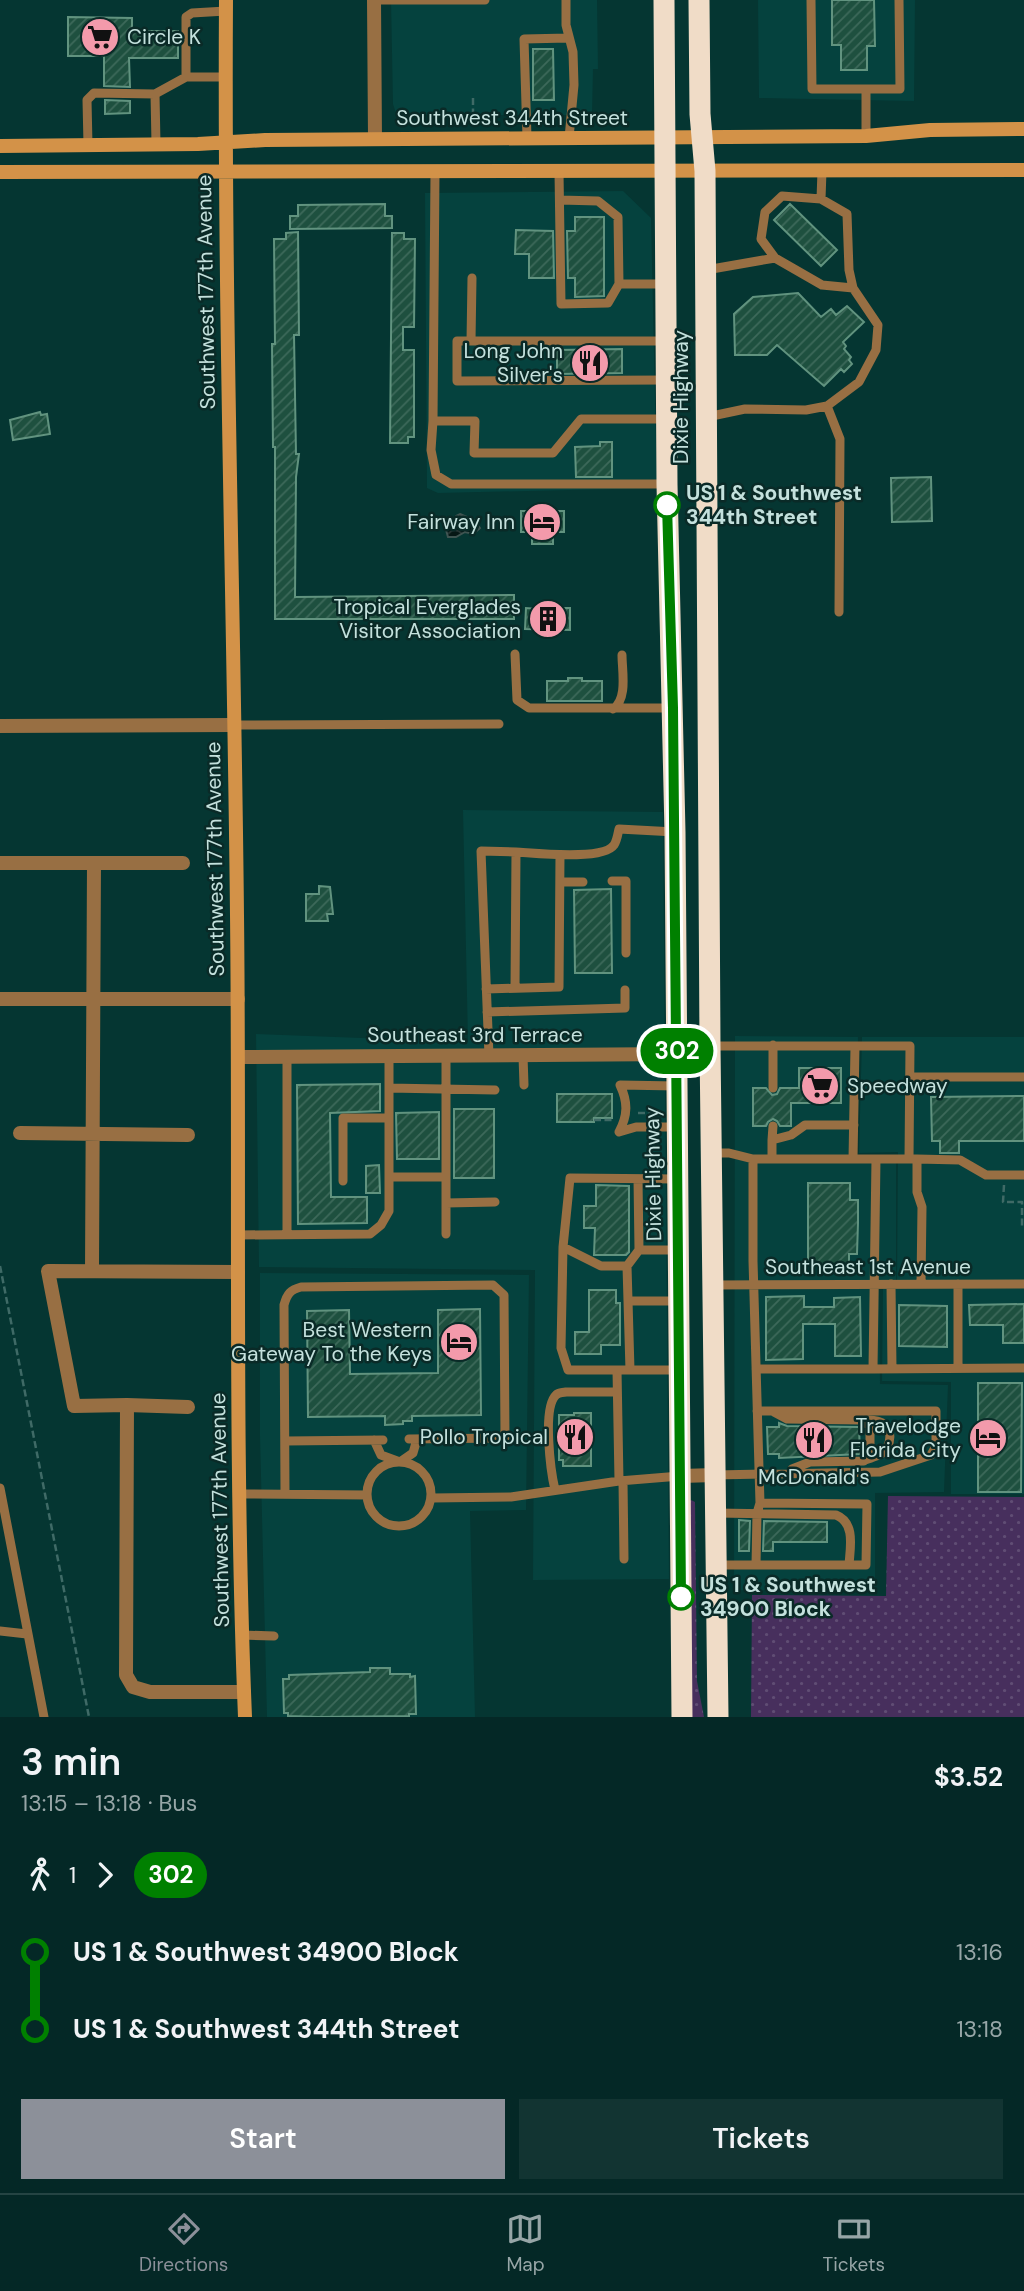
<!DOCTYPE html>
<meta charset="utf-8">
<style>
body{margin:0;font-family:"DM Sans",sans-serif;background:#123432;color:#f1f3f6;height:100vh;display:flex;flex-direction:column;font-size:26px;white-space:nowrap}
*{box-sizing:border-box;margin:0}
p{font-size:23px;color:#97a6a7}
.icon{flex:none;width:38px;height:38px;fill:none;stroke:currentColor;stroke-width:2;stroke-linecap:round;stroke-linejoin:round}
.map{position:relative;height:1717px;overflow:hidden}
.panel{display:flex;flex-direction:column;background:#042826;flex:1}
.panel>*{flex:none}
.badge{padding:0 14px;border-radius:23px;font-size:24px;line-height:46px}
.map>.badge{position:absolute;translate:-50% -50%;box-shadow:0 0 0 4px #fff}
.legs{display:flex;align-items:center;gap:10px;height:77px;padding:0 21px;font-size:23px}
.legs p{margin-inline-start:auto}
.summary{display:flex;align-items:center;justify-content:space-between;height:119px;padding:0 21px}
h1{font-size:38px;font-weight:600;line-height:52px}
.primary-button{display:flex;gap:14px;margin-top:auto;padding:14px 21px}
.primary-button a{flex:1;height:80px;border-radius:0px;background:#8c9099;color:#fff;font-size:28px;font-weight:600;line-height:80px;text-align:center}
.primary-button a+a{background:#123432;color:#f1f3f6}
ul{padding:0 21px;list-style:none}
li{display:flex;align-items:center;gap:24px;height:77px;font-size:26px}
li i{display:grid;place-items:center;width:10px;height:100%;margin:0 9px;background:currentColor}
li i::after{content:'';width:18px;height:18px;margin:-9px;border:5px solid;border-radius:50%;background:#042826}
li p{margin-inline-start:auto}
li:first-child i{background:linear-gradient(#0000 50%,currentColor 0)}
li:last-child i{background:linear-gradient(currentColor 50%,#0000 0)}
.tab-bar{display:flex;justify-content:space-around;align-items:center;height:98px;border-top:2px solid #254443;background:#042826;font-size:19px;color:#97a6a7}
.tab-bar a{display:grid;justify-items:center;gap:4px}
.tab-bar .on{color:#8c9099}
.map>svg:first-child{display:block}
.built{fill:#05423e}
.grass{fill:url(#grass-dots)}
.water{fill:url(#water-waves);stroke:#3f5451;stroke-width:2}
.building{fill:url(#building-hatch);stroke:#61937f;stroke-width:2}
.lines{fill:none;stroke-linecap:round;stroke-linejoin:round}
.path{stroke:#3f6a66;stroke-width:2.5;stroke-dasharray:7 3.5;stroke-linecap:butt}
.lane{stroke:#986f43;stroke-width:9}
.street{stroke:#986f43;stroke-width:14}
.secondary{stroke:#d39248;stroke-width:14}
.highway{stroke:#f0dcc7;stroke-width:21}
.line-1-casing{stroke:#fff;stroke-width:16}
.line-1{stroke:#008000;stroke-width:10}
.stop-1-dot{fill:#fff;stroke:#008000;stroke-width:3.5}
.labels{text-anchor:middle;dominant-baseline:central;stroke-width:5;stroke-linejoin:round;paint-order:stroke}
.poi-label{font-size:21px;fill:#c4e1dd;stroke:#0a2a27;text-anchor:end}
.street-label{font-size:21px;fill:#c4e1dd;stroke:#0a2a27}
.stop-label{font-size:21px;font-weight:bold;fill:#c4e1dd;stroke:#0a2a27;text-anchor:start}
</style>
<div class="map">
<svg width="1024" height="1717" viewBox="0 0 1024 1717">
<defs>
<pattern id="grass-dots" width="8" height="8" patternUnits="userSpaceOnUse" patternTransform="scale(1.75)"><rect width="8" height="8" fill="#472f5d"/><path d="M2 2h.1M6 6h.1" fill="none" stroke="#604d74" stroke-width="1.8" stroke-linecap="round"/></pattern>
<pattern id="water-waves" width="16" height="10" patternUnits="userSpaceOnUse" patternTransform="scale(1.75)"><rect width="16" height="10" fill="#061715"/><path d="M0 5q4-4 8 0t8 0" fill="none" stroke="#293837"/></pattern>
<pattern id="building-hatch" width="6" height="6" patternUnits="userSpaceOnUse" patternTransform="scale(1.75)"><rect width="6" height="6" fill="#1e503f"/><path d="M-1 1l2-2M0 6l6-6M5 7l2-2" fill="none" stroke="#3d695a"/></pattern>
</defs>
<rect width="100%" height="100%" fill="#053632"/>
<path class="built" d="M391,0H597L598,69H593L592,115H400L396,113L393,104Z
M758,0H915L914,101L759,98Z
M623,191L651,218L657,488L438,493L427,488L425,193Z
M463,810L663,812L669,1579L533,1580L535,1270L259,1267L256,1034L468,1042Z
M735,1036L858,1037L857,1155H896V1280H879L880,1384L948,1385L944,1492L875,1493V1590H734Z
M862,1037H1024V1280H897L898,1152L859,1153Z
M260,1273L529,1275L526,1510L470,1511L475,1717H267L260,1436Z
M883,1287L1024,1288V1494H951V1382L882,1381Z"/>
<path class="grass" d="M888,1496L1024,1497V1717H751L752,1595L886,1596Z
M691,1500L695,1502L697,1681L704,1717H691L690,1501Z"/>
<path class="water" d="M460,514L474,520L480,528L473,534L465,532L456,537H448L446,530L456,516Z"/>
<path class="building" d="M832,0H874L875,46H867V70H841V45H832Z
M68,17L132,18V31H178V58H129L130,87L104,86V56H68Z
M533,49H553L554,100H533Z
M105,100L130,101V113L105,114Z
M385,204V216H392V228L290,229V216H298V205Z
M790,204L837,250L821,266L774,220Z
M575,217H604V296L575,297V278H568L567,231H575Z
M516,230L553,231L554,278H529V254H515Z
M298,232L299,335H294L296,454H299L296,477L295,597L514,595V619H275V447H273L272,344H275L274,239H286V233Z
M392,233H404V239H415L414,327H403V350H414V437H408V443H390Z
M798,293L821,317L831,309L836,315L847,306L864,322L843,342L846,346L844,349L851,357L849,360L852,364L844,372L841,369L824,386L777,345L767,355H735L734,314L753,297Z
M622,349V373L557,374V350Z
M40,412L41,415L47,414L50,434L13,440L10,420Z
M600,442H612V477H576L575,447L600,446Z
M931,477L932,521L892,522L891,478Z
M521,511H564V532H553V544H532V532H521Z
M539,604H554V608H570V630L525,629L526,608L539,609Z
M568,678H582V681H602V701H547V681H568Z
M319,886L330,887L333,914H327L328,921H306V894H319Z
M611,889L612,973H575L574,890Z
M799,1068H841V1103H791V1126H780L777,1121L773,1119L768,1122L766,1126H753V1088H766L772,1095L777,1094L780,1088H799Z
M380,1084V1111L330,1113L331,1197H367V1223L298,1224L297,1085Z
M557,1094H612V1118H594V1122H557Z
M1024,1096V1141H959V1153H940V1141H932L931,1097Z
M454,1109H494V1178H454Z
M439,1112V1159H397L396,1113Z
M379,1165L380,1193H366V1166Z
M808,1183H850V1200H858V1223L857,1254H849V1264H808Z
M596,1185L629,1186V1252L626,1255H594L595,1228H584V1206H596Z
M589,1290H616V1303H620V1345H601V1354H575V1332H589Z
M804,1296V1307H834V1298L860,1297L861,1356H835V1324H803V1359L766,1360V1297Z
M1024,1304V1343H1003V1325H970L969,1305Z
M899,1305L947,1306V1347L899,1346Z
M480,1309L481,1415L412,1416V1421H403V1424L385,1425V1416L308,1417L307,1311L349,1310L350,1374L438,1373V1310Z
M978,1383H1022L1021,1492H978Z
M574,1413H591V1466H563V1460H559V1415H574Z
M779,1423L787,1426L859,1427L860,1454L779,1458V1454H768L767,1427H779Z
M739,1520L750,1521L749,1551H739Z
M764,1521L827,1522V1542H773V1551H763Z
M370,1668H390V1674H410V1677L415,1676L416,1714H409V1716L318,1717L288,1716V1713H284L283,1679H289V1675L370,1672Z"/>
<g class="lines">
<path class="path" d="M473,98V120
M638,1113H656
M594,1120H613
M1004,1185L1003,1202H1022V1229
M0,1266L89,1717"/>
<path class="lane" d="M374,0H485
M566,0V25L573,52L574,85L569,138
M811,0L812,89H900L899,0
M225,77H186V17L192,13L226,11
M155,94L156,144
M866,136V90
M527,138L524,39L568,38
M88,145L87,100L94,93L155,94L186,77
M822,171L821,199L847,214L849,270L853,288L878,325L876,350L859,382L827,406
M435,172L433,421H475L474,453H553L581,419H665
M559,172L561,304L608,303L619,284L618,217L598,201L560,200
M775,258L761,239L765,212L782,196L821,199
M706,270L775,258L822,285L853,288
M619,284H665
M471,341L472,278
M665,380L457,381V341H666
M707,417L745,409L806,410L827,406L840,439L839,612
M433,421L431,450L436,475L451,484H667
M515,654L517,700L529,708H673
M613,709C628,699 622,671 622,655
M234,725L499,724
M612,881H626V953
M560,882H583
M515,988L516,852C535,853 603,861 614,845C617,841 618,833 619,829L675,832
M486,989L559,987L560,855
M487,1012L625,1008V990
M773,1045V1088
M712,1046H910L909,1159H917V1192L922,1207L921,1284
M389,1056V1088L495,1090
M446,1056V1234
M489,1056L481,851L516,852
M523,1056L524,1085
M287,1057V1234
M910,1077H1024
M619,1132C628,1115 628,1102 620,1085L677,1086
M619,1132L636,1127H676
M772,1140L773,1126
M713,1153H729L753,1159
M772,1159V1140L791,1135L805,1125H854
M853,1159L855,1046
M917,1159L960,1160L986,1175H1024
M389,1177H446
M343,1181V1118H389
M446,1203L495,1202
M238,1235L370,1234L381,1225L389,1211V1088
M563,1247L561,1348L568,1370H630L627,1266H601L563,1247L570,1178L677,1179
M639,1250H679
M627,1266L639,1250L638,1179
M891,1284L892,1369
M958,1284V1368
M714,1285L1024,1284
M628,1301H678
M756,1369H873L876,1159
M873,1369L1024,1368
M617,1370L619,1481
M630,1370H680
M774,1412L787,1419L861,1420L870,1426V1453L864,1461L810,1462L792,1469
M863,1420C868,1420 875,1420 880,1422C894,1427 892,1446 881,1454C876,1457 870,1458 865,1460
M374,1440L381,1455L400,1462L413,1453L417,1439
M286,1441L383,1440
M367 1494a32 32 0 1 1 64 0a32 32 0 1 1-64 0Z
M715,1475L880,1472L931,1455L936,1446V1411H757
M623,1481L624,1559
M0,1488L44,1717
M555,1490C551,1473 542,1408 556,1395C559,1392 561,1393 566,1392H617
M241,1494L367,1495
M285,1494L284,1305C287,1294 290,1290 301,1287L493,1285L504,1295L505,1438L409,1439
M432,1498L511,1497L619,1481L680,1476
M716,1513L836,1515C856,1523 850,1548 849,1565
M717,1565H866L867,1504L760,1503
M756,1565L757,1513L760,1503L753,1261V1159H909
M0,1631L27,1634
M242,1635L274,1636"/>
<path class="street" d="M374,0L375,139
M0,726L234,725
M0,863H94L92,1271
M94,863H183
M0,999H238
M239,1057L677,1054L710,1046
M20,1133L188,1135
M238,1272L48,1271L74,1406L127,1405L126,1675L133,1687L150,1692H244
M127,1405L188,1407
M681,1476L715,1475"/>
<path class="secondary" d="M226,0C224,305 234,610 237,915C240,1182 234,1450 245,1717
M0,146L198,144L265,140L866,136L930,130L1024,129
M0,172L1024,170"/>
<path class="highway" d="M664,0L667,484L675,832L682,1717
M699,0L700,114L705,171L710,1046L718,1717"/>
</g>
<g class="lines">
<defs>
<path id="line-1" d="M667,505L673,708L681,1597"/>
</defs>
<use href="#line-1" class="line-1-casing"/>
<use href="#line-1" class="line-1"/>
</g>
<defs>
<symbol id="supermarket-disc" viewBox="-11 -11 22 22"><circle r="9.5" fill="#f39aab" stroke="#0a2a27"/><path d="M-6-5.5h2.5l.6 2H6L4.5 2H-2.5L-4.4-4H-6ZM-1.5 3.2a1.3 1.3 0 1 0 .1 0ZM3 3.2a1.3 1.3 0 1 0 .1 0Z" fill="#111"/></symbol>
<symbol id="restaurant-disc" viewBox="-11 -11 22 22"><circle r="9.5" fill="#f39aab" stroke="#0a2a27"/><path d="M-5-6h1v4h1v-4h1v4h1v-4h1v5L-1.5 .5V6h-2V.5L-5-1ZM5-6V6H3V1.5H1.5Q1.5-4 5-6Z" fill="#111"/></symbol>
<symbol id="hotel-disc" viewBox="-11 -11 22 22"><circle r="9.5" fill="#f39aab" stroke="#0a2a27"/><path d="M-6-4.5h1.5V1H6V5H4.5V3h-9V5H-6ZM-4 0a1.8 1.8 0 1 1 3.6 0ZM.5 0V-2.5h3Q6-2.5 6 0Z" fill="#111"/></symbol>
<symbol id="building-disc" viewBox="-11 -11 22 22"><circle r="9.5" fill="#f39aab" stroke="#0a2a27"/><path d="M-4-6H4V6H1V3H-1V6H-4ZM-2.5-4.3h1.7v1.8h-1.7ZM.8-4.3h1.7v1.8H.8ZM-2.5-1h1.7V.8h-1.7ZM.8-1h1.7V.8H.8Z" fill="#111"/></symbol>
</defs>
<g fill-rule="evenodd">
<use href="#supermarket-disc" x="78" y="15" width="44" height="44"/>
<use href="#restaurant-disc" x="568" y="341" width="44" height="44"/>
<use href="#hotel-disc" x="520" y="500" width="44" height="44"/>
<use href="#building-disc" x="526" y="597" width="44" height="44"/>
<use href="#supermarket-disc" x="798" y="1064" width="44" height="44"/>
<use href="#hotel-disc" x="437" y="1320" width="44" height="44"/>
<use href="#restaurant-disc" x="553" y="1415" width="44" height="44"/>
<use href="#hotel-disc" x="966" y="1416" width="44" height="44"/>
<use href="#restaurant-disc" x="792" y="1418" width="44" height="44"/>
</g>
<g class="stop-1-dot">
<circle cx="667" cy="505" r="12"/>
<circle cx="681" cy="1597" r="12"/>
</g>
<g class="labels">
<g class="poi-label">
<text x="127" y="37" text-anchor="start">Circle K</text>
<text x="563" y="351">Long John<tspan x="563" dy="24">Silver's</tspan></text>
<text x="515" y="522">Fairway Inn</text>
<text x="521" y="607">Tropical Everglades<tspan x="521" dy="24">Visitor Association</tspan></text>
<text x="847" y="1086" text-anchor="start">Speedway</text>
<text x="432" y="1330">Best Western<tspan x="432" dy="24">Gateway To the Keys</tspan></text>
<text x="961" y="1426">Travelodge<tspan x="961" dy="24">Florida City</tspan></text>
<text x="548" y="1437">Pollo Tropical</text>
<text x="814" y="1477" text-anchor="middle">McDonald's</text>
</g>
<g class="street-label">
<text x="512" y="118">Southwest 344th Street</text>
<text transform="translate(206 292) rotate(-91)">Southwest 177th Avenue</text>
<text transform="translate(681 397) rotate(-90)">Dixie Highway</text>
<text transform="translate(215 859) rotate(-91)">Southwest 177th Avenue</text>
<text x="475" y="1035">Southeast 3rd Terrace</text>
<text transform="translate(653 1174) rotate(-91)">Dixie Highway</text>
<text x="868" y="1267">Southeast 1st Avenue</text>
<text transform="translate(220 1510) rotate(-91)">Southwest 177th Avenue</text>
</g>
<g class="stop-label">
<text x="686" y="493">US 1 &amp; Southwest<tspan x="686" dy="24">344th Street</tspan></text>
<text x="700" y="1585">US 1 &amp; Southwest<tspan x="700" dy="24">34900 Block</tspan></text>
</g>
</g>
</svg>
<b class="badge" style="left:677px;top:1051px;background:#008000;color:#fff">302</b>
</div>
<section class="panel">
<div class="summary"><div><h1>3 min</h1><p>13:15 – 13:18 · Bus</p></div><b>$3.52</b></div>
<div class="legs"><svg class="icon" aria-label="walk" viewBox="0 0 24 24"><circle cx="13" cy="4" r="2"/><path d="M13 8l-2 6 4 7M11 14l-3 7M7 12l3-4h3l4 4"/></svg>1<svg class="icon" aria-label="forward" viewBox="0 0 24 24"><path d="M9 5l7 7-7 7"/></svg><b class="badge" style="background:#008000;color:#fff">302</b></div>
<ul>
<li><i style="color:#008000"></i><b>US 1 &amp; Southwest 34900 Block</b><p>13:16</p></li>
<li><i style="color:#008000"></i><b>US 1 &amp; Southwest 344th Street</b><p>13:18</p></li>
</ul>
<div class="primary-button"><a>Start</a><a>Tickets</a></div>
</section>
<nav class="tab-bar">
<a class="on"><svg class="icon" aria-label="directions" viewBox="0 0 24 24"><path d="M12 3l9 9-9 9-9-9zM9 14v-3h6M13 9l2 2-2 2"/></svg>Directions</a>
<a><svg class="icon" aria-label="map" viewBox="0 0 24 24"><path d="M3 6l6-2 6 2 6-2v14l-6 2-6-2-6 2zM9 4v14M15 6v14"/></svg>Map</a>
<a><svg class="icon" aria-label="tickets" viewBox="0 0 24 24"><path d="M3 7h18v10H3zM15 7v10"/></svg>Tickets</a>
</nav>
